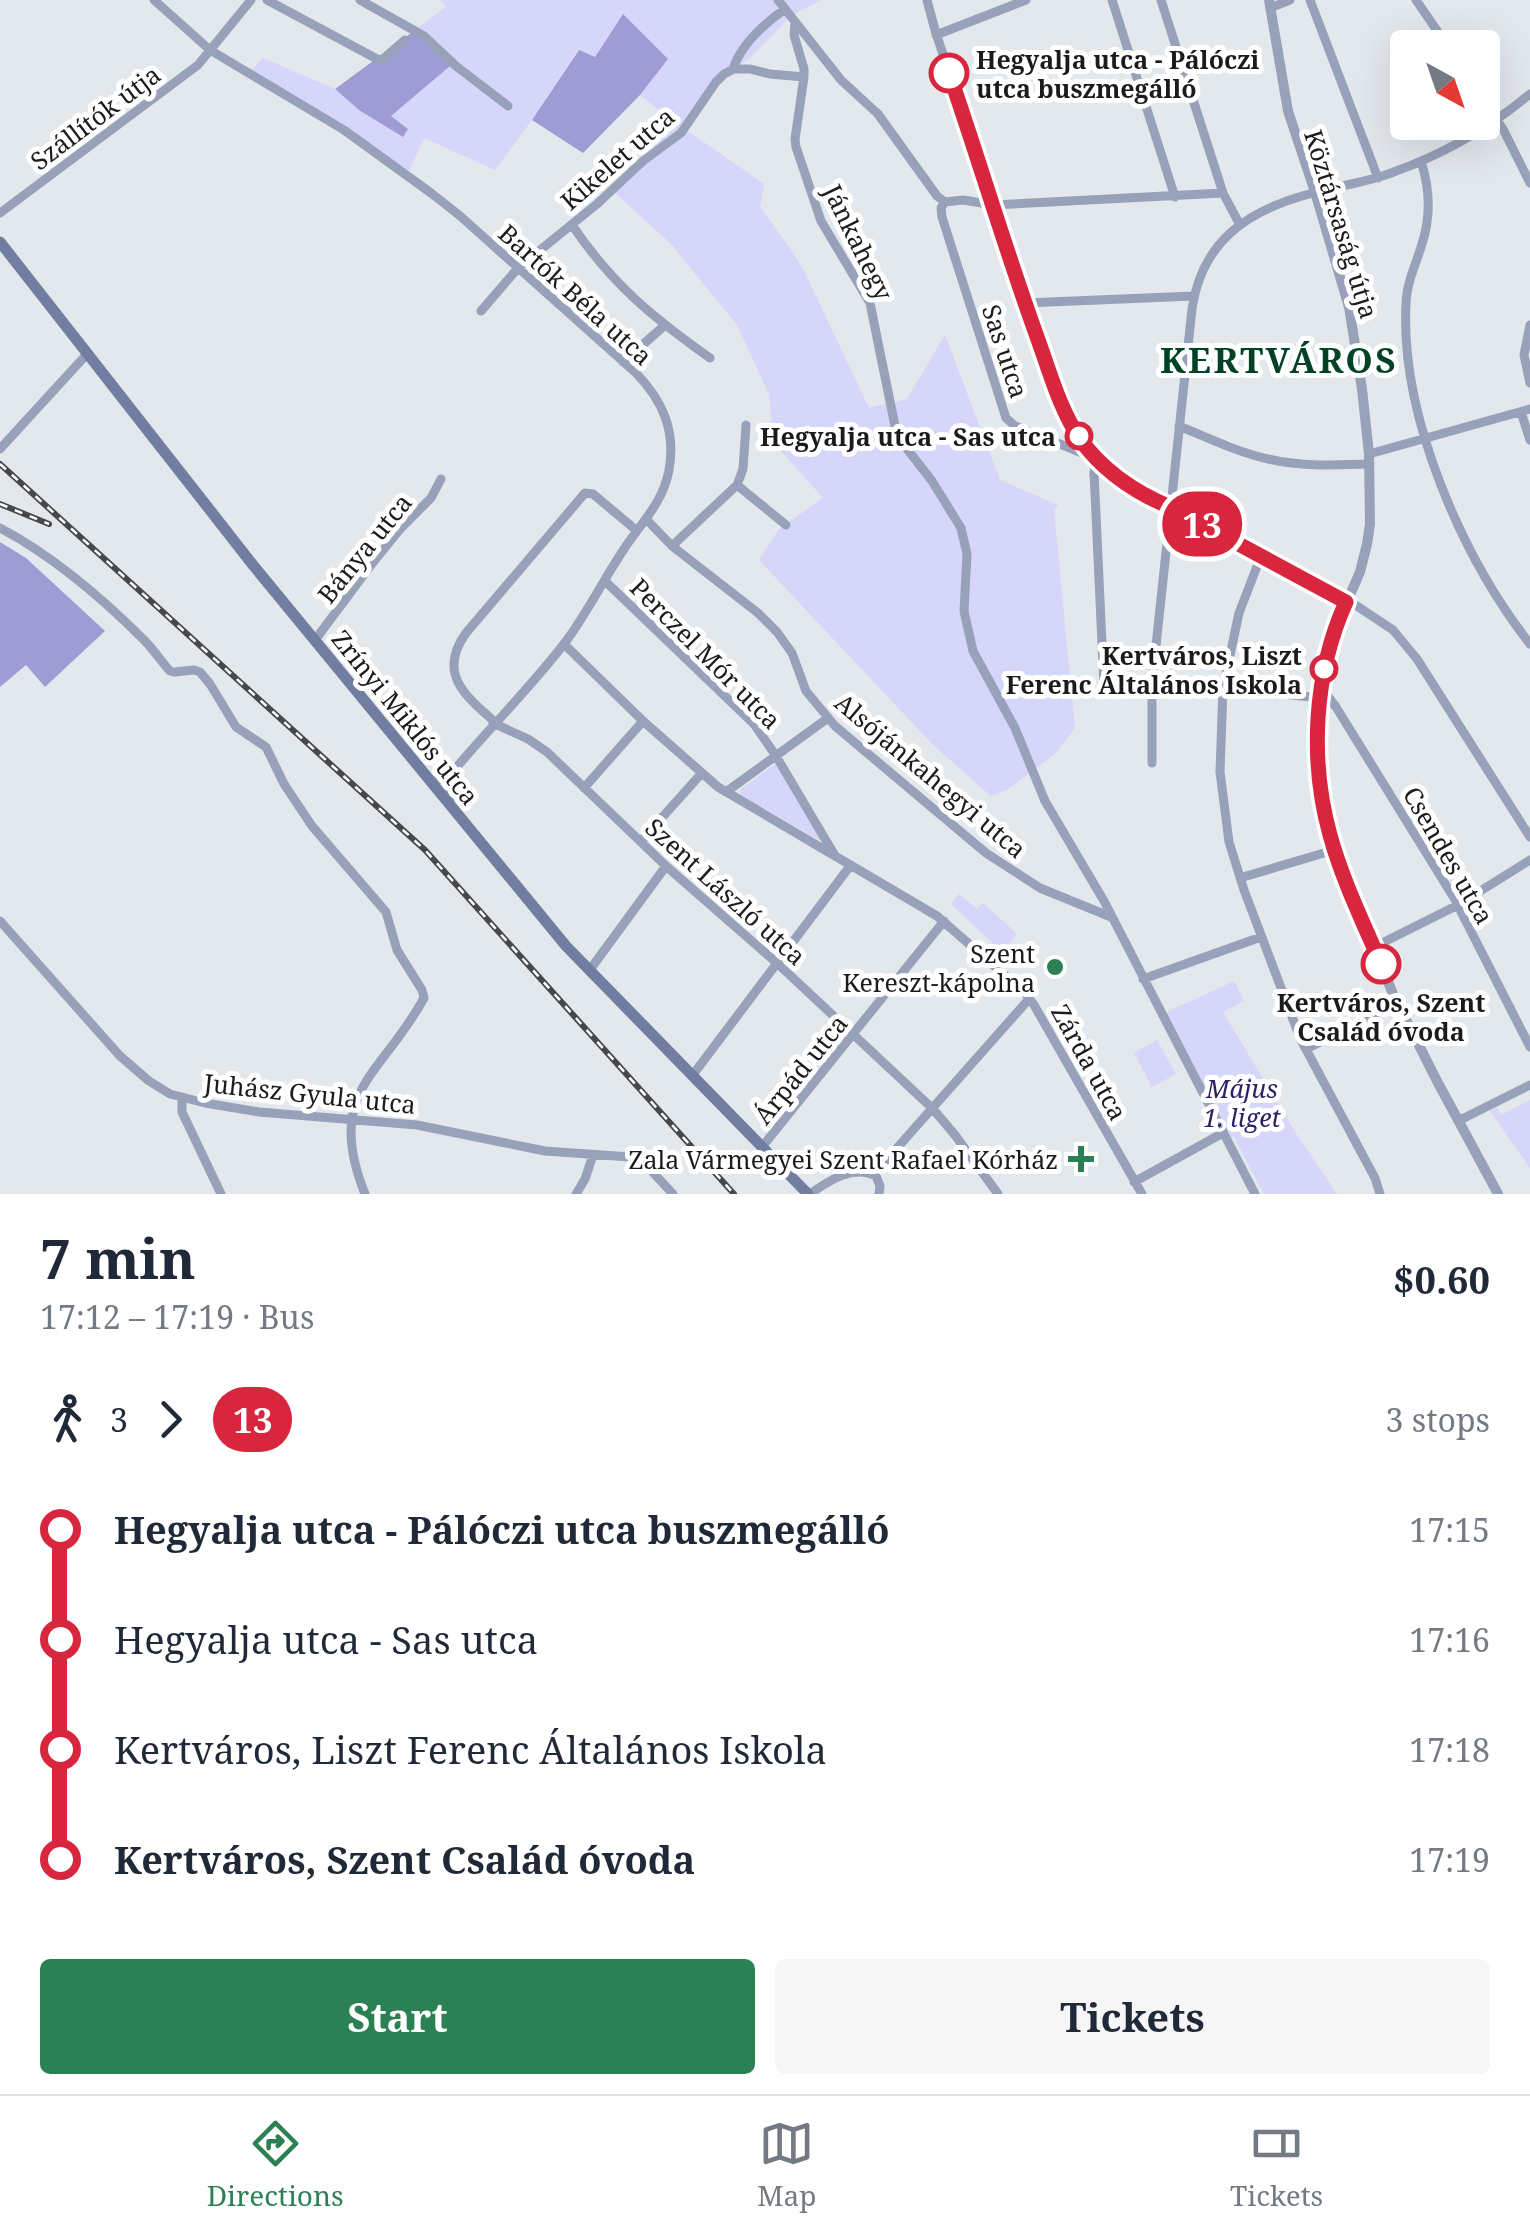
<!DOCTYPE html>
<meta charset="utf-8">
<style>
body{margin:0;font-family:"Noto Serif",serif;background:#f6f6f7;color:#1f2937;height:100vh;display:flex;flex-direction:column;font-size:38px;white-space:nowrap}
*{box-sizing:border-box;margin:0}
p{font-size:32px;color:#747a83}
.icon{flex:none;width:55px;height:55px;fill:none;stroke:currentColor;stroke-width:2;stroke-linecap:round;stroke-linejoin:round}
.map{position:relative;height:1194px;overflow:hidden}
.side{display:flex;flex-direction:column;background:#fff;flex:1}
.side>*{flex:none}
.badge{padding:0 20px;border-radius:32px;font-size:35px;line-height:65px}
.needle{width:65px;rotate:140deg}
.fabs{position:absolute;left:1390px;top:30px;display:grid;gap:20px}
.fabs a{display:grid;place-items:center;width:110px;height:110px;border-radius:10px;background:#fff;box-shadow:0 10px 40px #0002;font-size:50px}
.map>.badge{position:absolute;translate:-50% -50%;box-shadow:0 0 0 5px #fff}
.legs{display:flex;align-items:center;gap:15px;height:110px;padding:0 40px;font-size:32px}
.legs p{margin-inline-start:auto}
.headline{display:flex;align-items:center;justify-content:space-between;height:170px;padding:0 40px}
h1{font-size:55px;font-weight:700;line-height:75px}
.action{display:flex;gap:20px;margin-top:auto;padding:20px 40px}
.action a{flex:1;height:115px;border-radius:10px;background:#2b8154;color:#fff;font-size:40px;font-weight:700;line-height:115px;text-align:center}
.action a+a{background:#f6f6f7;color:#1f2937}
ul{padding:0 40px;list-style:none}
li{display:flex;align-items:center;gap:35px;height:110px;font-size:38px}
li i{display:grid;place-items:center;width:15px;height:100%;margin:0 12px;background:currentColor}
li i::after{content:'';width:25px;height:25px;margin:-12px;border:8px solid;border-radius:50%;background:#fff}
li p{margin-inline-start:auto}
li:first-child i{background:linear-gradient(#0000 50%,currentColor 0)}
li:last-child i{background:linear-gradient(currentColor 50%,#0000 0)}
.menu{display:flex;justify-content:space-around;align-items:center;height:140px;border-top:2px solid #e0e1e3;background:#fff;font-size:28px;color:#747a83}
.menu a{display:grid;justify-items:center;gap:5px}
.menu .selected{color:#2b8154}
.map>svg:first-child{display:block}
.green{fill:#d6d5fa}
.forest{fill:#9f9cd5}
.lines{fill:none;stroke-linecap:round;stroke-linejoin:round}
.minor{stroke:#97a1b9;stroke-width:9}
.tertiary{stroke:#97a1b9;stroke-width:10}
.secondary{stroke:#717ea1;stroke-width:11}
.rail-casing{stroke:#46484a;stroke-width:6}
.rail{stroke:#fff;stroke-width:2.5;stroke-dasharray:8;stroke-linecap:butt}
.line-1-casing{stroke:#fff;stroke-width:22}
.line-1{stroke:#d7263d;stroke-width:15}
.stop-1-dot{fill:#fff;stroke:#d7263d;stroke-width:5}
.poi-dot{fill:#2b8154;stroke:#fff;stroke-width:4}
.labels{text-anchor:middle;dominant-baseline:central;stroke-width:10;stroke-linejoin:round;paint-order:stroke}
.stop-label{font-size:25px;font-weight:bold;fill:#1a1b1d;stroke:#fff;text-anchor:end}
.street-label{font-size:25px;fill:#1a1b1d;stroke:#fff}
.poi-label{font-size:25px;fill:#1a1b1d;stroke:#fff;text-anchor:end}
.park-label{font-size:25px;font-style:italic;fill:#2e2164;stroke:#fff}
.district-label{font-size:35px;font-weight:bold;letter-spacing:2.5px;fill:#004225;stroke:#fff}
</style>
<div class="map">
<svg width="1530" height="1194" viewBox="0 0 1530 1194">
<rect width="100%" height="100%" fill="#e3e8ed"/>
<path class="green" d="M440,0H821L792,15L750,58L718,82L682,127L764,184L760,207L794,254L806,275L869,408L907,399L945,335L1000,480L1058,505L1054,510L1075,728L1055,754L1008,789L991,796L933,745L759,560L779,529L823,498L773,442L769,394L737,325L671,244L613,191L675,123L640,95L667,59L622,15L595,57L578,50L532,120L495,170L424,138L409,171L248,74L263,58L335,89L359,110L390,116L411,33L446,7Z
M775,764L823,839L819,840L741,795L740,790Z
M959,894L977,909L983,903L1017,934L1002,952L951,904Z
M1234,981L1244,1001L1223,1012L1297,1135L1337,1194H1264L1233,1135L1229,1143L1165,1013Z
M1157,1040L1176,1074L1152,1087L1134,1053Z
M1530,1100V1168L1490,1111L1497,1108L1501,1115Z"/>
<path class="forest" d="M623,14L668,59L640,95L583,153L532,120L579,50L595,57Z
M411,33L428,44L450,66L391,116L408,129L403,137L359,110L335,89Z
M0,542L26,558L105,631L45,687L26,665L0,687Z"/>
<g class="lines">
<path class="minor" d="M154,0L210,50L344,130L431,193L459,215L636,373C663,401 676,431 669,470C663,503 641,523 624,549C604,579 588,611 567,640C533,685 492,725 456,768L442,779L431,782
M267,0L377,59L382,60L405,40
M360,0L424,36L456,66L508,106
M778,0L841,80L878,114L937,196L945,202L963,200L994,205L1223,193
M927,0L935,30L1025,303L1067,415L1080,438L1105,467L1143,495L1170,507L1357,606L1393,630L1417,659L1530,837
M1112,0L1175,197
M1161,0L1223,193L1240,225
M1310,0L1378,178
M1416,0L1449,48
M1270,8L1290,0
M795,24L794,35L804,69V77L795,139L796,147L821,221L870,303L897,436L932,481L961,528L967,554L964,611L973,651L1015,728L1045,801L1104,901L1255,1194
M936,35L1026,0
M733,69C741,44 764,24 785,9
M1482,96L1504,131L1530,183
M1421,161C1427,180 1430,202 1427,222C1424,250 1407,275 1406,303C1400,416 1462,557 1530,644
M945,202L941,208L942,217L1006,418L1015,426L1097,459L1094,472L1104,686
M0,213L198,65L251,0
M572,225C612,284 652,317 710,358
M1025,303L1194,296
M481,311L518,268L597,204L643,161L681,133L716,82L724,74L734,69H750L770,74L804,77
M1530,325L1524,355L1530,383
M623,362L664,326
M1521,412L1530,440
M1179,426C1208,438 1237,452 1268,459C1301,467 1335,465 1369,464
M0,449L87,354
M1369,454L1530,409
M737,485L786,525
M737,485L743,469L746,425
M647,520L672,546L758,613L777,632L792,653L806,691L835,726L986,853L1040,888L1111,917
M0,528C53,556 102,598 144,640C154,650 161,661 170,671L174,672L194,670L200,672L210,684L236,727L266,747L284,784L312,826L386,912L397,950L422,990L424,998C381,1077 324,1091 365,1194
M672,546L737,485
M1261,556L1239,613L1223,688L1220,772L1229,842L1244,890L1300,1038L1375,1178L1380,1194
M605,581L754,724L776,756L834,854
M315,640L371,565L401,528L431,498L441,479
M564,644L643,721L718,787L937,916L1024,992L1034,1005L1142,1194
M1152,683L1202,684V689
M1223,688L1321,698
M1321,694L1327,695L1336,707L1454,898L1530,1047
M495,722C465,696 437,673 466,633L585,493L593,494L636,530
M493,723L528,739L547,752L666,866L778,964L933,1109L955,1135L998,1194
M1152,763V683L1192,309C1202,241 1247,211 1309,194C1336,186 1365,183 1391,173C1442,155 1489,128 1530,94
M584,788L643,721
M726,792L828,718
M450,805V791L456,768
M641,841L701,774
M1240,878L1334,850
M0,921L120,1056L149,1081L170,1094L205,1103L259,1112L417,1125L545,1151L630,1157L646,1165L673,1194
M1374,947L1458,905L1530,860
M589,971L666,866
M1143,979L1261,937
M1306,1049L1398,1004
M692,1076L850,866
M182,1098V1112L221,1194
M1458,1121L1530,1085
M762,1147L944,921
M874,1174L1030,998
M1134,1182L1223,1133
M576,1194L585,1179L593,1155
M810,1194C828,1181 854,1164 876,1176L880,1186L879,1194"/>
<path class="tertiary" d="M1269,0L1288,111L1315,192L1349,307L1362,389L1369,454L1370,524L1367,544L1360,572L1330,641L1324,669L1318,755L1326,820L1334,850L1393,994L1437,1081L1498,1194"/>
<path class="secondary" d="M0,242L253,565L566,946L808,1194"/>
<defs>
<path id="rail" d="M0,464L425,850L734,1194
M0,504L49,524"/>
</defs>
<use href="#rail" class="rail-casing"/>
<use href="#rail" class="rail"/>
</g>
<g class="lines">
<defs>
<path id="line-1" d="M949,73C979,160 1005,248 1036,334C1049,369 1059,408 1080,439C1103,471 1134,492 1170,507L1346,602C1314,673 1309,759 1330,835C1342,879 1363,922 1381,964"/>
</defs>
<use href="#line-1" class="line-1-casing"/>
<use href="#line-1" class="line-1"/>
</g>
<g class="stop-1-dot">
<circle cx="949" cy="73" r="18"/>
<circle cx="1079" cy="436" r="12"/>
<circle cx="1324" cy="669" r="12"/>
<circle cx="1381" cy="964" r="18"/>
</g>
<g class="poi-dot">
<circle cx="1055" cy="967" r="10"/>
<path d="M1076 1144h10v10h10v10h-10v10h-10v-10h-10v-10h10z"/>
</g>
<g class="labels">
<g class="stop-label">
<text x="976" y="59" text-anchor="start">Hegyalja utca - Pálóczi<tspan x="976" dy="29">utca buszmegálló</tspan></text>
<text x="1056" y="436">Hegyalja utca - Sas utca</text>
<text x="1302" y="655">Kertváros, Liszt<tspan x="1302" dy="29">Ferenc Általános Iskola</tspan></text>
<text x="1381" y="1002" text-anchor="middle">Kertváros, Szent<tspan x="1381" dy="29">Család óvoda</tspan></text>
</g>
<g class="street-label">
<text transform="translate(95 117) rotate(-37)">Szállítók útja</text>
<text transform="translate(617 158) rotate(-41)">Kikelet utca</text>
<text transform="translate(1342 224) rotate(73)">Köztársaság útja</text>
<text transform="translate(859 242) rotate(64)">Jánkahegy</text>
<text transform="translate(576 294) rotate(42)">Bartók Béla utca</text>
<text transform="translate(1006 351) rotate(72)">Sas utca</text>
<text transform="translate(364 548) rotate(-51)">Bánya utca</text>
<text transform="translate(706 653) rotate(45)">Perczel Mór utca</text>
<text transform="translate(406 717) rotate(51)">Zrínyi Miklós utca</text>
<text transform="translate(931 775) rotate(40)">Alsójánkahegyi utca</text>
<text transform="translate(1449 855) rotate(60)">Csendes utca</text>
<text transform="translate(726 891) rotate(42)">Szent László utca</text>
<text transform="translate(1090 1062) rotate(61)">Zárda utca</text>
<text transform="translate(800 1069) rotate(-51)">Árpád utca</text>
<text transform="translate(310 1093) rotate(6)">Juhász Gyula utca</text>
</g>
<g class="poi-label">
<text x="1035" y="953">Szent<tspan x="1035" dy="29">Kereszt-kápolna</tspan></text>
<text x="1058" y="1159">Zala Vármegyei Szent Rafael Kórház</text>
</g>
<g class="park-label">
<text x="1242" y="1088">Május<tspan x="1242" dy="29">1. liget</tspan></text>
</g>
<g class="district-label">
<text x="1279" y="359">KERTVÁROS</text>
</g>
</g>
</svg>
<div class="fabs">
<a><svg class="needle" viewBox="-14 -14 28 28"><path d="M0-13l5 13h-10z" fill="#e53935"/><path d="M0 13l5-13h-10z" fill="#747a83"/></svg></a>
</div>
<b class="badge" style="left:1202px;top:524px;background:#d7263d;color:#fff">13</b>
</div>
<section class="side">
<div class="headline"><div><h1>7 min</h1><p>17:12 – 17:19 · Bus</p></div><b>$0.60</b></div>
<div class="legs"><svg class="icon" aria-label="walk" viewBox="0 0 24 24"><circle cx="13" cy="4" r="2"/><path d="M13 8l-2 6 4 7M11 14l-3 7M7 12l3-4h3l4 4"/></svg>3<svg class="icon" aria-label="forward" viewBox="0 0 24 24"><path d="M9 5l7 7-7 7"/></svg><b class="badge" style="background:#d7263d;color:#fff">13</b><p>3 stops</p></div>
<ul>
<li><i style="color:#d7263d"></i><b>Hegyalja utca - Pálóczi utca buszmegálló</b><p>17:15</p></li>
<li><i style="color:#d7263d"></i><span>Hegyalja utca - Sas utca</span><p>17:16</p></li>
<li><i style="color:#d7263d"></i><span>Kertváros, Liszt Ferenc Általános Iskola</span><p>17:18</p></li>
<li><i style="color:#d7263d"></i><b>Kertváros, Szent Család óvoda</b><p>17:19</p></li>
</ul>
<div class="action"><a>Start</a><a>Tickets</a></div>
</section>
<nav class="menu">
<a class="selected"><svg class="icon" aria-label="directions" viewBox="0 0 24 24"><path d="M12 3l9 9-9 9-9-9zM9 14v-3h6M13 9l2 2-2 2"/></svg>Directions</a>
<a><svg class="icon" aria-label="map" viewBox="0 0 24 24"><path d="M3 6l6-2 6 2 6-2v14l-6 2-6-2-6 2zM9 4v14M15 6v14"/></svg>Map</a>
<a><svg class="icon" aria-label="tickets" viewBox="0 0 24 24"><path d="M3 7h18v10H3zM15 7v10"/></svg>Tickets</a>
</nav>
